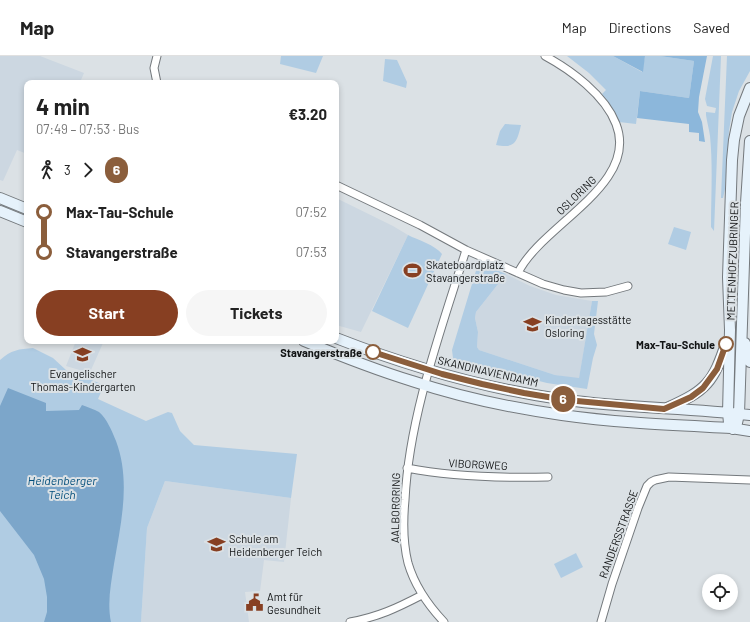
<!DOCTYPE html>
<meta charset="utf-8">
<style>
body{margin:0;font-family:Barlow,sans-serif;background:#f6f6f6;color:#222;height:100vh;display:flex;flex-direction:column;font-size:15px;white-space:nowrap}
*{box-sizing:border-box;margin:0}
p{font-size:13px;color:#767676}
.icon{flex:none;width:22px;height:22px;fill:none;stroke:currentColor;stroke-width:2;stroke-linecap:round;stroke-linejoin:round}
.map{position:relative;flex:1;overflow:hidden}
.panel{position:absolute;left:24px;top:24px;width:315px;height:264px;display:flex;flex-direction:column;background:#fff;border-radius:8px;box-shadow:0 2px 6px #0003}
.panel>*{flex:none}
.badge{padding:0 8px;border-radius:13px;font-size:14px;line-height:26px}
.buttons{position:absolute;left:702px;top:518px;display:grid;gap:8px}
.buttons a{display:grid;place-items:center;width:36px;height:36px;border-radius:50%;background:#fff;box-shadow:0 2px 6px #0003;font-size:20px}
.map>.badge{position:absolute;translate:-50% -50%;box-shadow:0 0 0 2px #fff}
.legs{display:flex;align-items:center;gap:6px;height:44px;padding:0 12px;font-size:13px}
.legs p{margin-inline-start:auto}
.headline{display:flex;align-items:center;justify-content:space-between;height:68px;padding:0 12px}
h1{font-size:22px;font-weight:700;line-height:30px}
.cta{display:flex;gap:8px;margin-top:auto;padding:8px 12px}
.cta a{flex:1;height:46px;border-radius:24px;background:#873f22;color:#fff;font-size:16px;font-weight:700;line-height:46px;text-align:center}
.cta a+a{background:#f6f6f6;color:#222}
ul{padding:0 12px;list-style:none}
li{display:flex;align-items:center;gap:14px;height:40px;font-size:15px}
li i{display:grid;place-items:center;width:6px;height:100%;margin:0 5px;background:currentColor}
li i::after{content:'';width:10px;height:10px;margin:-5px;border:3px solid;border-radius:50%;background:#fff}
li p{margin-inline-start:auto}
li:first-child i{background:linear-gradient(#0000 50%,currentColor 0)}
li:last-child i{background:linear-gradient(currentColor 50%,#0000 0)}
header{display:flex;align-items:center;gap:24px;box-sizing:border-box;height:56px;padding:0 20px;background:#fff;border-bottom:1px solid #e0e0e0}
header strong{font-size:19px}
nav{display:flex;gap:22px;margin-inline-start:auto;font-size:14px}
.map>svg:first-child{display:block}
.built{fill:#ccd7e1}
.green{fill:#b0cce3}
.forest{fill:#8cb7db}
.water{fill:#7ca6ca}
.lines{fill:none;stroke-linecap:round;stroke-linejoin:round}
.street-casing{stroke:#74797d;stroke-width:9}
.secondary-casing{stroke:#74797d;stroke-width:12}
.street{stroke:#fff;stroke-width:7}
.secondary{stroke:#e6f2fb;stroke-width:10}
.line-1-casing{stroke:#fff;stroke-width:9}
.line-1{stroke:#8b5e3c;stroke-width:6}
.stop-1-dot{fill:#fff;stroke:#8b5e3c;stroke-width:2}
.labels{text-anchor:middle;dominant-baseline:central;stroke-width:4;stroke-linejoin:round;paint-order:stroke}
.street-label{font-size:11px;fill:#111314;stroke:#dbe1e5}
.poi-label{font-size:11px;fill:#111314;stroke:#dbe1e5;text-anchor:start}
.stop-label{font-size:11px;font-weight:bold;fill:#111314;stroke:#dbe1e5;text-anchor:end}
.water-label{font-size:12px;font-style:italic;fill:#024e7b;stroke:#dbe1e5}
</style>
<header>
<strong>Map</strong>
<nav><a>Map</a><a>Directions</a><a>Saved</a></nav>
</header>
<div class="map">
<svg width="750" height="566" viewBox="0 0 750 566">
<rect width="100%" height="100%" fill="#dbe1e5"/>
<path class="built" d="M0,0H40L84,17L81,24L87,27H27V98L17,94L3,125L0,124Z
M336,142L393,170L408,179L361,276L336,269Z
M506,218L530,230L556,239L592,245L579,323L555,319L479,294L477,291L478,276L475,262L476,256Z
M76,285H98L103,287L91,314L83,315L66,310Z
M165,425L291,442L284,506L264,504L260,535L245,536L249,566H141L147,472Z"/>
<path class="green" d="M281,0H323L316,17L280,8Z
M567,0H613L642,16L645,0H660L694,5L689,42L640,35L636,68L619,66L611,50L602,38L606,34L589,17Z
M713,0H721L714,175L711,171C711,140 713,110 710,80C709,73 707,66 706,59V56L715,57L716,52L707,50L705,43Z
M727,0H750V15L739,35L732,56L729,75L725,133L723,142H721Z
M385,3L397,4L407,26L406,32L383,25Z
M505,68L521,69C517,86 515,93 496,89L500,75Z
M674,171L691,176L686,194L668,188Z
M408,179C418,184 435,189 442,198L408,272L372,255Z
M478,208L487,210L506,218L476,256L475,262L478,276L477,291L479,294L555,319L579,322L592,245H598L594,278L597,289L593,302L587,333L547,327L455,304L453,302L452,294Z
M33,292L53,302L66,314L104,329L98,343L146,365L168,356L172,357L180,375L194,389L297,398L291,442L165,425L147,472L141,566H0V304C11,294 19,293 33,292Z
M576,497L583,511L561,522L554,508Z"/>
<path class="forest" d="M613,0H645L643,16Z
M660,0H707L699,41L698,56L702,66L705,86L699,85V77L689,76V68L637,62L640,35L689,42L694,5Z"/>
<path class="water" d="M8,332L46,347V355L79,354L82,349C87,351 94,353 99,356C107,363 112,375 116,385C131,425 121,467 114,508C111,528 107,546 111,566H44L47,556V541L44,523L34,499L0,455V350Z"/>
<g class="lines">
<defs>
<path id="street" d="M157,0L154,12L157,27
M336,129L420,169L466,194L543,228L564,234L581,237L606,236L628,230
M518,217C541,169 640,129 616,68C605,39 571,14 545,0
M407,412C453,421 501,422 548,421
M350,566C378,561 397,552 422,539
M444,566C428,549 415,531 408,507C403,487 403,465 405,444C409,361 441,274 466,194
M601,566L612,528L638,452L647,430L651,426L655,424L669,421L750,424"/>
<path id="secondary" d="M0,142L27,153
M0,155L27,166
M336,282C410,311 487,333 566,344C627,352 689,352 750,359
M304,285C338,299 376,314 412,325C460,341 512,352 562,359C618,367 675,369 731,372L750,375
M745,287L750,306
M667,352C707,334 713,327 727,285
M731,372L729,367L728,357L730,274L728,221L732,104L734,84L739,60L750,32
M733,373L737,367L739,358L746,147L750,85"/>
</defs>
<use href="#street" class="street-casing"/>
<use href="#secondary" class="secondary-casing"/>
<use href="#street" class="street"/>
<use href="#secondary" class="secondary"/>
</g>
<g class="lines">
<defs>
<path id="line-1" d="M373,296L442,318L482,328L524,337L566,344L664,353L691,341L703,332L717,313L726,288"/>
</defs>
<use href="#line-1" class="line-1-casing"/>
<use href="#line-1" class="line-1"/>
</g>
<defs>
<symbol id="stadium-bare" viewBox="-9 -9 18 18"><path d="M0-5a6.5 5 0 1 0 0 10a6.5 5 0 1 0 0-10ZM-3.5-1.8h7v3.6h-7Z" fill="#873f22" stroke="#dbe1e5" stroke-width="2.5" paint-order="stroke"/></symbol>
<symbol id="school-bare" viewBox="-9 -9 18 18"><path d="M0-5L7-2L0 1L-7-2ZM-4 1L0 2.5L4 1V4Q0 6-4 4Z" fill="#873f22" stroke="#dbe1e5" stroke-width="2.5" paint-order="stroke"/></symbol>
<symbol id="civic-bare" viewBox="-9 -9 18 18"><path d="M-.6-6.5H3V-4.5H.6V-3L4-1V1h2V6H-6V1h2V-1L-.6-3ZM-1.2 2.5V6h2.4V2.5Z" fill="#873f22" stroke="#dbe1e5" stroke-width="2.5" paint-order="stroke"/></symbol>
</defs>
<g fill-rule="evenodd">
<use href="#stadium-bare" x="400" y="202" width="25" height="25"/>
<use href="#school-bare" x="520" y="256" width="25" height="25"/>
<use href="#school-bare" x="70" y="286" width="25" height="25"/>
<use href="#school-bare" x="204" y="476" width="25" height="25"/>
<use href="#civic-bare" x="242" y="534" width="25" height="25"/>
</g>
<g class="stop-1-dot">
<circle cx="726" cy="288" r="7"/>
<circle cx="373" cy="296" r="7"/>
</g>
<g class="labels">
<g class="street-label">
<text transform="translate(576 139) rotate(-44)">OSLORING</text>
<text transform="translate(732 205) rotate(-88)">METTENHOFZUBRINGER</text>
<text transform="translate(488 315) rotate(13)">SKANDINAVIENDAMM</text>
<text transform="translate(478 408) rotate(3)">VIBORGWEG</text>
<text transform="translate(395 452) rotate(-89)">AALBORGRING</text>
<text transform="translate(618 478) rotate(-70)">RANDERSSTRASSE</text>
</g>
<g class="poi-label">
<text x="426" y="208">Skateboardplatz<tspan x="426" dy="13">Stavangerstraße</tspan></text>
<text x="545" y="263">Kindertagesstätte<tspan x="545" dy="13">Osloring</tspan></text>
<text x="83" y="317" text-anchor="middle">Evangelischer<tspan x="83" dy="13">Thomas-Kindergarten</tspan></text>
<text x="229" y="482">Schule am<tspan x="229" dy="13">Heidenberger Teich</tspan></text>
<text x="267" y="540">Amt für<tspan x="267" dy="13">Gesundheit</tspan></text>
</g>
<g class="stop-label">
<text x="715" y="288">Max-Tau-Schule</text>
<text x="362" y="296">Stavangerstraße</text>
</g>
<g class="water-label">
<text x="62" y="424">Heidenberger<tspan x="62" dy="14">Teich</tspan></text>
</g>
</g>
</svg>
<div class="buttons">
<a><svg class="icon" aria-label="locate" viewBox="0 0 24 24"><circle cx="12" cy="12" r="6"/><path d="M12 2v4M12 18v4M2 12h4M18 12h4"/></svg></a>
</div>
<b class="badge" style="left:563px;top:343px;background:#8b5e3c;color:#fff">6</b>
<section class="panel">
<div class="headline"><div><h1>4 min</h1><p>07:49 – 07:53 · Bus</p></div><b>€3.20</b></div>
<div class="legs"><svg class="icon" aria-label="walk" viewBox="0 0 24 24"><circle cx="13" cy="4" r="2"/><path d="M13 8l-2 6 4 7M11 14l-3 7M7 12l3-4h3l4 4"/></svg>3<svg class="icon" aria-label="forward" viewBox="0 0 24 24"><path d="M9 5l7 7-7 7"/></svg><b class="badge" style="background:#8b5e3c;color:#fff">6</b></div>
<ul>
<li><i style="color:#8b5e3c"></i><b>Max-Tau-Schule</b><p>07:52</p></li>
<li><i style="color:#8b5e3c"></i><b>Stavangerstraße</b><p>07:53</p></li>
</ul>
<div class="cta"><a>Start</a><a>Tickets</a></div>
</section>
</div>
